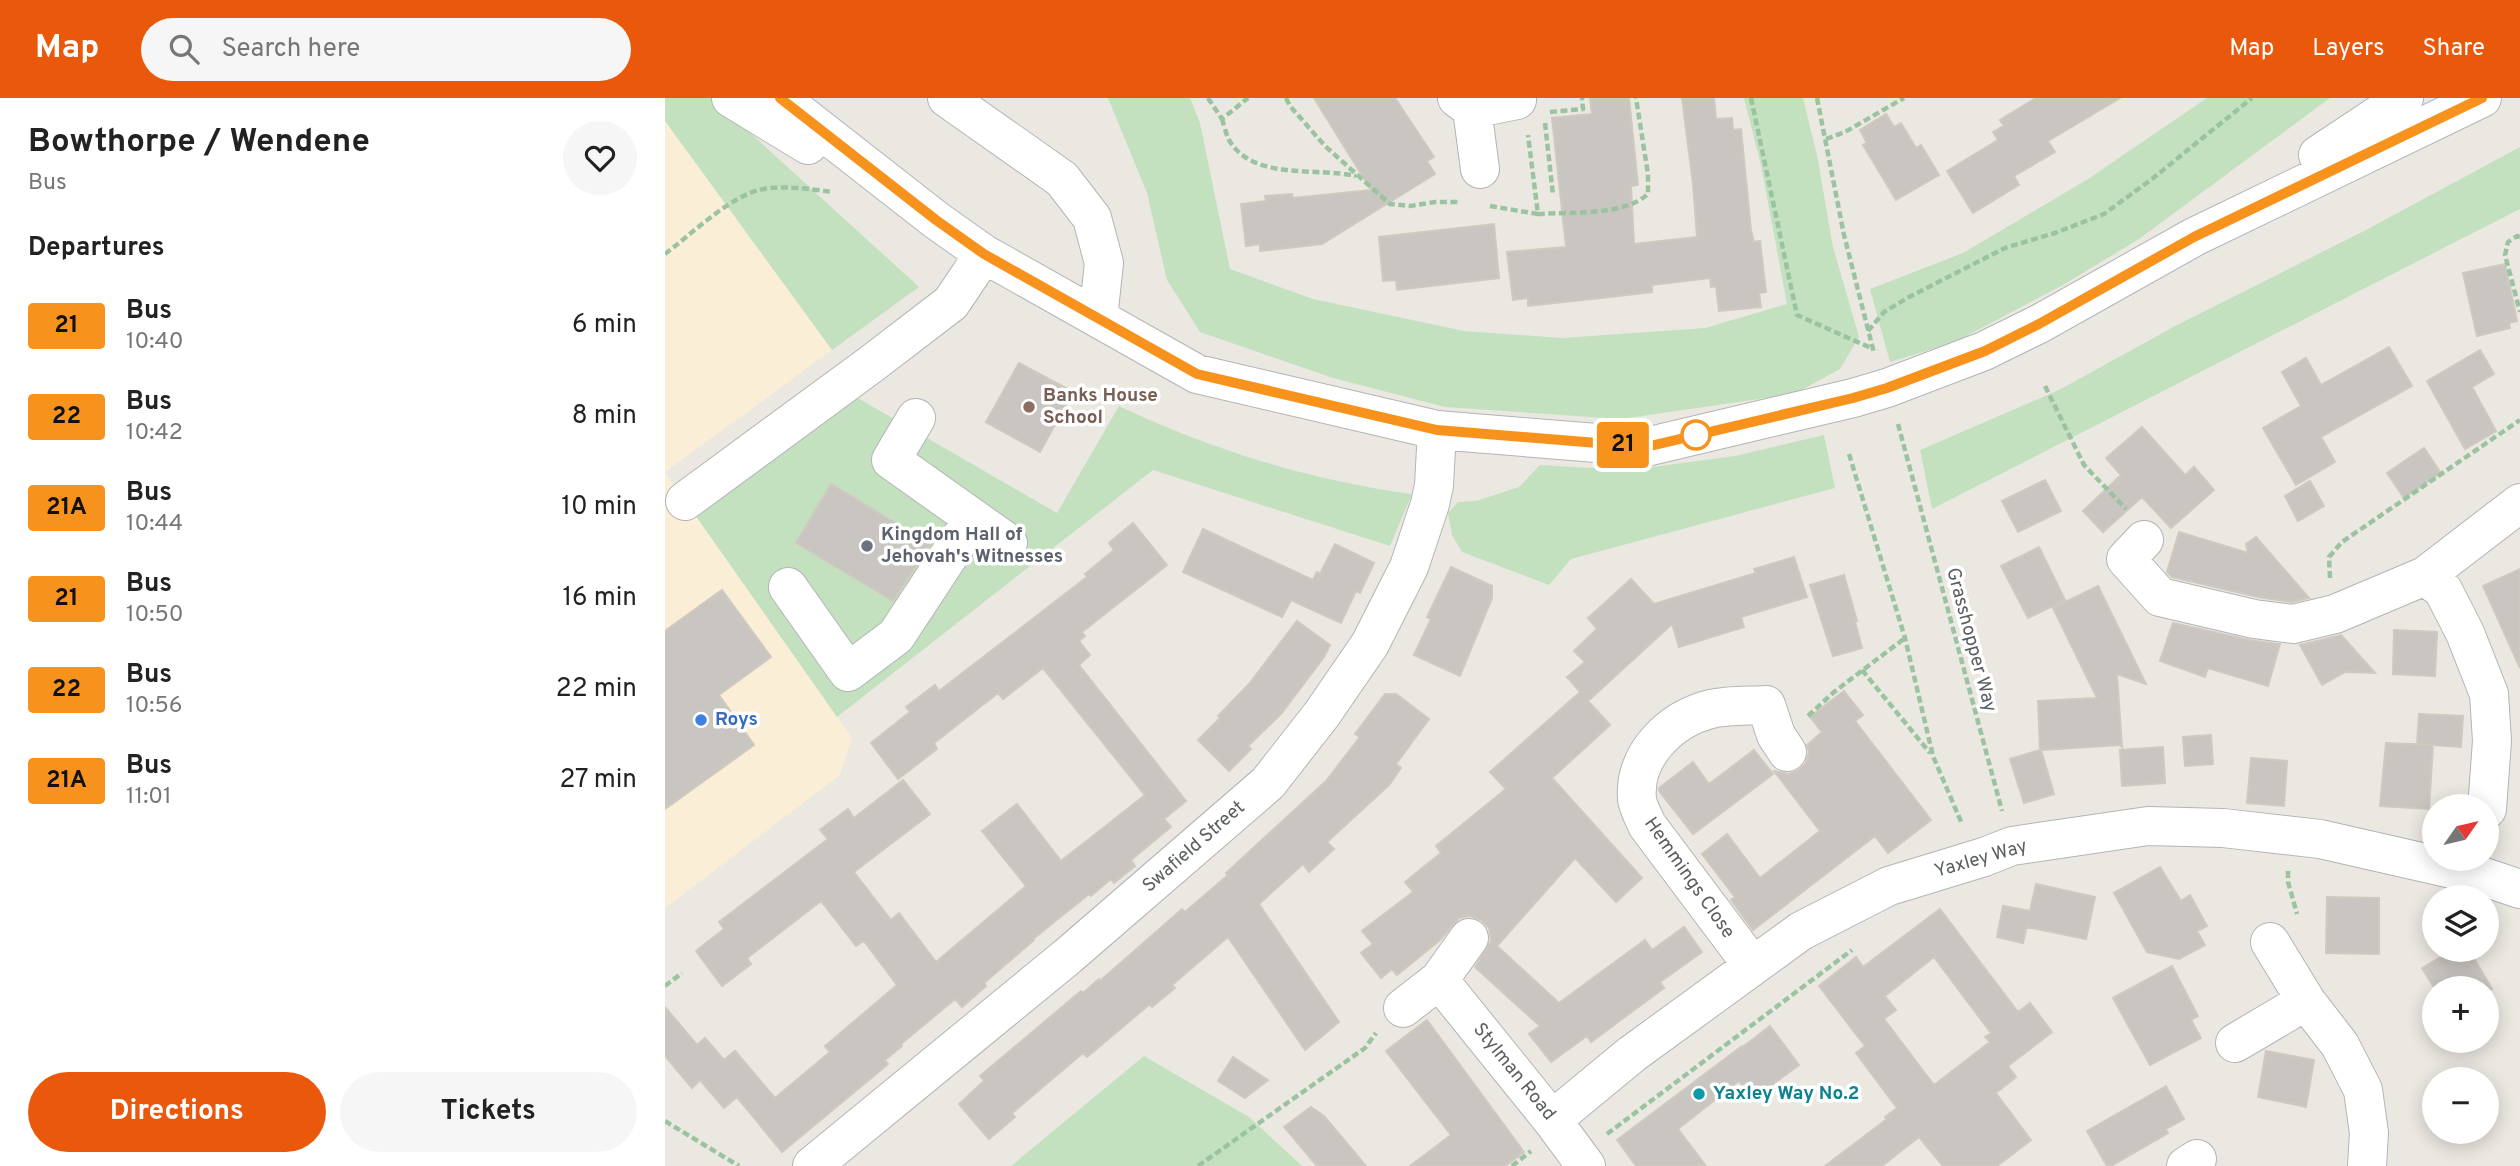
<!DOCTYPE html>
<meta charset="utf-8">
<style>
body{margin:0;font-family:Overpass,sans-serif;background:#f6f6f6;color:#222;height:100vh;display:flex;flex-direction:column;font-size:26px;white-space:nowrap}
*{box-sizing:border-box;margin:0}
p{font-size:23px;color:#767676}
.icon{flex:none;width:38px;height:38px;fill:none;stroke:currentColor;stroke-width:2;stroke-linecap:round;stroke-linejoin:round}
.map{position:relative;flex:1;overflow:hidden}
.side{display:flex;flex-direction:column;background:#fff;width:665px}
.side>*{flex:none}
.badge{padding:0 14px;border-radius:5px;font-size:24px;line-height:46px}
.needle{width:46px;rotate:56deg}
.fabs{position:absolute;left:1757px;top:696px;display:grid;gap:14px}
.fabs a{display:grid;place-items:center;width:77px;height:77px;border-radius:50%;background:#fff;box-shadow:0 4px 18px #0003;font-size:35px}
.map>.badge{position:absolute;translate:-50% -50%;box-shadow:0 0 0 4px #fff}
h2{padding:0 28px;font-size:26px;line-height:63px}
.round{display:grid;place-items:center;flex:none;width:74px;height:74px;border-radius:37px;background:#f6f6f6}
.head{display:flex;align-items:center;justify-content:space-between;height:119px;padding:0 28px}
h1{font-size:33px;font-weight:700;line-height:52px}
.primary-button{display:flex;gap:14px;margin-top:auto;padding:14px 28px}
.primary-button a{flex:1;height:80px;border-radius:42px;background:#ea580c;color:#fff;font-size:28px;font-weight:700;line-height:80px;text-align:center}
.primary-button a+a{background:#f6f6f6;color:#222}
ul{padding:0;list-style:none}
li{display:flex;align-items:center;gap:21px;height:91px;padding:0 28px}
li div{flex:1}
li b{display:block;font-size:26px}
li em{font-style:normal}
li .badge{min-width:77px;font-weight:700;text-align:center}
header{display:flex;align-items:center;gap:42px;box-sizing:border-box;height:98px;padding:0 35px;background:#ea580c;color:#fff}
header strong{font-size:33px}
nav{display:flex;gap:38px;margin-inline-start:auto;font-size:24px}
.search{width:490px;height:63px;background:#f6f6f6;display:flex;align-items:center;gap:18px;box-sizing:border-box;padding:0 24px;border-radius:38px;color:#767676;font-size:26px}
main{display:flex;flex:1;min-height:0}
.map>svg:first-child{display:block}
.commercial{fill:#faeed7}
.green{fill:#c3e1bf}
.building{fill:#c9c5c0;stroke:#cfc9c0;stroke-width:2;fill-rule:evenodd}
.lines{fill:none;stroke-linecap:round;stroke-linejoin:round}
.minor-casing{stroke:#b2b4b8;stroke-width:40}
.path{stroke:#9bc3a2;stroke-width:4.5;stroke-dasharray:7 3.5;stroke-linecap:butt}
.minor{stroke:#fff;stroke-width:38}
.line-casing{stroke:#fff;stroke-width:16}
.line{stroke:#f7931d;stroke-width:10}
.education-dot{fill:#8d6e63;stroke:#fff;stroke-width:2.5}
.stop-dot{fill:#fff;stroke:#f7931d;stroke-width:3.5}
.worship-dot{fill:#6b7280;stroke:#fff;stroke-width:2.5}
.shop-dot{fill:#3f7fe0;stroke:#fff;stroke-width:2.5}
.culture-dot{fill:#0f9aa8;stroke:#fff;stroke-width:2.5}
.labels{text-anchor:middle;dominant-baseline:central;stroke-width:7;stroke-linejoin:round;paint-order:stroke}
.education-label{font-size:19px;font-weight:bold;fill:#785e54;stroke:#fff;text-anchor:start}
.worship-label{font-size:19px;font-weight:bold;fill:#5b616d;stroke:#fff;text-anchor:start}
.street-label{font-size:19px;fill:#5a5d61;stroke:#fff}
.shop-label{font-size:19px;font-weight:bold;fill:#366cbe;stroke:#fff;text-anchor:start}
.culture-label{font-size:19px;font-weight:bold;fill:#0d838f;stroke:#fff;text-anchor:start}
</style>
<header>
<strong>Map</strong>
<div class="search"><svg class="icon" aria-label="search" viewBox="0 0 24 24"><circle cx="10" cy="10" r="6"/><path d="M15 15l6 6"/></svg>Search here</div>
<nav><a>Map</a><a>Layers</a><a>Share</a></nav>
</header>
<main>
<section class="side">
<div class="head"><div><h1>Bowthorpe / Wendene</h1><p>Bus</p></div><a class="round"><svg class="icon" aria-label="heart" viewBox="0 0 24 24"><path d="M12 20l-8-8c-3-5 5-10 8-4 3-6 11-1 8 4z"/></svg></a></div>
<h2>Departures</h2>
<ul>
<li><span class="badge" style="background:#f7931d;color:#111">21</span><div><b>Bus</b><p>10:40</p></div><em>6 min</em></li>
<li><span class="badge" style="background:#f7931d;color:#111">22</span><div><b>Bus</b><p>10:42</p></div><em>8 min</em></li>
<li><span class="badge" style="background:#f7931d;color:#111">21A</span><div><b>Bus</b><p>10:44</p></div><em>10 min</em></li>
<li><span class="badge" style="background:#f7931d;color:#111">21</span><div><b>Bus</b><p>10:50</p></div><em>16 min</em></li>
<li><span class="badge" style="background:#f7931d;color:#111">22</span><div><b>Bus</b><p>10:56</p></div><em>22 min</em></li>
<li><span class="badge" style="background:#f7931d;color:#111">21A</span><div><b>Bus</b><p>11:01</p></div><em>27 min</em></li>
</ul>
<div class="primary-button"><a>Directions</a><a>Tickets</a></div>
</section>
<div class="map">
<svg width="1855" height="1068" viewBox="0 0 1855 1068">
<rect width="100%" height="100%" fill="#ebe8e1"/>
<path class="commercial" d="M0,23L167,252L0,374Z
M0,374L187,640L175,677L0,810Z"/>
<path class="green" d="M0,0H47L254,189L167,252L0,23Z
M443,0H525L535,25L565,171L648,201L799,233L897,240L1040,230L1122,206L1096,67L1079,0H1138L1152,57L1168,149L1194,239L1175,271L1129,296L956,321L780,309L668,280L535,234L502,182L482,95Z
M1542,0H1665L1474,141L1398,187L1290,244L1225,264L1205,191L1298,155L1423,81Z
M1855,49V111L1267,411L1255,352L1394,292L1512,227L1699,133Z
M191,299L392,415L454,308C547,352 644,382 747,396L725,448L488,372L172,619L28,414Z
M1159,337L1170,390L906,461L884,487L797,454L787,437L783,415L793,404L811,403L854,389L875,367L964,372L1070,358Z
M479,958L584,1019L637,1068H346Z"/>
<path class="building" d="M649,0H730L769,59L762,63L770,76L657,146L595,153V146L581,148L576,106L601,103L600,98L614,97L627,96L628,100L706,92Z
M925,0H964L973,87L966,88L969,146L1032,139L1028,86L1017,0H1049L1051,21L1067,20L1068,32L1076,31L1086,132L1089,144L1095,143L1101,194L1094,195L1096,209L1054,213L1051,188L1046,189L1045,180L987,187V194L936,200L863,208V200L848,202L842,154L901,149L887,20L927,16Z
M1371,0H1455L1383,43L1390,54L1349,78L1354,87L1308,115L1282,73L1333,42L1328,34L1339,28L1335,22Z
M1221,16L1229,29L1236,25L1251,50L1256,47L1274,77L1231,102L1198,47L1202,45L1195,32Z
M829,126L834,180L732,192L731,182L718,183L714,139Z
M1840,166L1852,223L1844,225L1845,230L1812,238L1798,175Z
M1724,249L1747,288L1656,339L1670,364L1631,387L1598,330L1636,308L1617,274L1641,260L1656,287Z
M1815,252L1829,276L1807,289L1831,333L1800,351L1762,283Z
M354,265L408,294L375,354L321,324Z
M1477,329L1520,377L1529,369L1549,392L1506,430L1477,399L1438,434L1418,413L1456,377L1441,360Z
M1759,350L1776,375L1739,400L1722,375Z
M1380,382L1396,413L1353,434L1337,403Z
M1645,383L1659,408L1633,423L1620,398Z
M166,386L265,446L228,503L131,445Z
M468,425L502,467L417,534L420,538L414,543L425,557L414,567L521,703L499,721L506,729L466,762L470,768L449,785L446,781L426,798L424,796L368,841L369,842L319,885L321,888L297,909L290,901L236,946L237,948L220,962L223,966L117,1054L72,999L59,1010L35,982L27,990L0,958V909L32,947L40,940L59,962L70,953L110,1000L165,954L160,948L232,887L199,843L191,848L156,803L82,860L86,866L57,888L31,853L59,831L54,824L163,741L155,732L183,711L189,720L238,682L265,716L189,774L226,822L234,815L271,864L361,788L317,733L352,706L396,763L480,697L378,570L338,601L333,595L269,645L272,651L233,681L206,645L245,614L241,609L270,587L274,593L422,479L420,476L449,452L444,445Z
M538,431L648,482L652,474L655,476L670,446L709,465L695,495L691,493L676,525L626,502L617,519L518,474Z
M1514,434L1583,455L1581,446L1591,439L1644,500L1627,504L1593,499L1507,479L1502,474Z
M1374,449L1400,502L1363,520L1336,468Z
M1129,459L1142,499L1076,519L1079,529L1014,549L1007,526L923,603L945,627L887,680L977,780L951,804L910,760L832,848L894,905L980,842L987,852L1019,829L1037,854L995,884L999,890L926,944L922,938L886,964L864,936L875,928L810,869L826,843L824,830L816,822L805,818L794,820L775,842L732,877L727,871L716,880L696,855L708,846L697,833L748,794L740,784L776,755L771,748L841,691L825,674L915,594L916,595L902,579L920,564L909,553L932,531L923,520L966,481L989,506L1091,475L1089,471Z
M786,469L827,488V500L795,578L749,557L766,521L762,519Z
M1855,471V570L1818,488Z
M1179,477L1192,523L1190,524L1197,550L1168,558L1145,487Z
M1433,488L1481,586L1452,576L1457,649L1455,647L1376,652L1389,696L1359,705L1345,661L1375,652L1373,603L1432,600L1388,510Z
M57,492L106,559L54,597L89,647L0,711V533Z
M632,523L665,547L659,559L616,616L583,648L586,651L564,673L533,642L555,620L553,618L584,586Z
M1508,525L1584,542L1615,546L1603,588L1543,570L1540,579L1495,563Z
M1729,532L1772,534L1770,578L1728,576Z
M1676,537L1710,575L1680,574L1657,587L1635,547Z
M1179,593L1198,617L1190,623L1266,722L1223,755L1210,738L1088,832L1066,802L1070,799L1037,756L1062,736L1095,780L1155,733L1109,673L1124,676L1134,672L1141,665L1144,654L1142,647L1157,634L1145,619Z
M720,596H731L764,621L731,666L736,670L724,687L662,744L669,751L644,774L638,766L594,806L674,924L640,952L563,839L507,887L510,890L487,909L485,906L422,959L418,955L373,993L347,1015L350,1019L324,1041L294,1006L319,983L315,978L416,893L418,895L434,881L435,883L517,811L520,814L563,777L561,775L661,683L695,639L690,636Z
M1754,616L1798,618L1796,649L1752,646Z
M1546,637L1548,666L1520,668L1518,639Z
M1721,645L1768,647L1764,711L1715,708Z
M1498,649L1500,685L1457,688L1455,652Z
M1089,652L1108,676L1028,736L994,693V690L1028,664L1044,686Z
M1586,660L1622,663L1619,708L1582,705Z
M1495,769L1516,803L1525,797L1542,828L1532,833L1540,847L1514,861L1482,854L1449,795Z
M1371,786L1430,799L1421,841L1362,829L1363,823L1358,845L1332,839L1338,808L1365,813Z
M1662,799L1714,800V856L1661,855Z
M1275,811L1353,914L1365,905L1387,934L1343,968L1351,979L1331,995L1366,1042L1332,1068H1278L1254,1039L1217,1068H1160L1222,1021L1220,1019L1232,1010L1191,955L1200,948L1154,888L1191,859L1198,869ZM1269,859L1326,935L1320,939L1325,944L1269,987L1219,921L1231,912L1220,898Z
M1788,852H1804L1827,891H1770L1757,870Z
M1507,868L1533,918L1526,922L1536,940L1485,967L1448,900Z
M762,922L859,1054L840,1068H745L786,1037L721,953Z
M1105,928L1134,967L1088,1001L1074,983L1013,1031L1041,1068H971L952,1042L1077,948L1080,951L1079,948Z
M1601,953L1649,962L1641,1009L1593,999Z
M568,959L603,982L580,1000L553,983Z
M1501,988L1519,1021L1501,1031L1503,1035L1446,1068H1442L1422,1033Z
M646,1009L659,1018L701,1068H652L619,1029Z"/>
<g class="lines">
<defs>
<path id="minor" d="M66,0L143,47
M115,0L271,122L319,156L532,276L772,332L981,349L1188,300L1222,290L1319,253L1374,226L1529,139L1817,0
M282,0L397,81L427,120L439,165L433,220
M792,0L807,11L815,71
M807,11L852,2
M1653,57L1739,0
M251,320L226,362L343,445
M20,403L205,267L286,205L319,156
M1479,442L1461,461L1495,499L1589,521L1628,526L1670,516L1760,478
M123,489L183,574L231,538L308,421
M1822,711L1827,643L1824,596L1800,535L1778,492L1760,478L1855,405
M804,840L774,882L887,1022L921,1068
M1605,844L1641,903L1675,947L1698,992L1704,1035L1702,1068
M1087,867L982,727C979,719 973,710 972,701C968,658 1005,621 1046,611C1063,607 1083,608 1101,607L1111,637L1122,654
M738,910L774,882
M1570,945L1641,903
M887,1022L967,956L1136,833L1224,788L1319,759L1347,748L1483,728L1558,730L1655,741L1813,777L1855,791
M147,1068L403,858L603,685L657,616L705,546L744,469L765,406L769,387L772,332
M1521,1068L1532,1061"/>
</defs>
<use href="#minor" class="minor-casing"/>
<path class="path" d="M543,0L557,21L583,0
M621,0L625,8L660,48L725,106L745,108L770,104H795
M1086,0L1132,217L1206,250
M1152,0L1179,137L1209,255
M885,14L918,11L917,0
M557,21C559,27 561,36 564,42C588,83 651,69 691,78
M880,25L888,97
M1161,41L1180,34L1239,0
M825,108L873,116L863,37
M873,116C905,114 959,118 983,96V76L971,0
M1855,139L1852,138L1843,144L1840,157L1855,214
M0,156C25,137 56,107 85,95C109,85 143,91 168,94
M1203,233L1219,214L1244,199L1340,150L1390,135L1439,116L1487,81L1587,0
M1380,288L1419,367L1461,411
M1233,326L1337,713
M1184,356L1240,540L1268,658L1297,726
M1665,480L1664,459L1677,444L1855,322
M1197,572L1265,655
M1143,618L1169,594L1240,540
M1623,773V784L1632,816
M0,888L17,875
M0,1023L74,1068
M942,1036L1187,852
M533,1068L700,950L711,935
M847,1068L866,1053"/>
<use href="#minor" class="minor"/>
</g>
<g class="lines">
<defs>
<path id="line" d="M115,0L271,122L319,156L532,276L772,332L981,349L1188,300L1222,290L1320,253L1374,226L1529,139L1817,0"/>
</defs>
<use href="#line" class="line-casing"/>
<use href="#line" class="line"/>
</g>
<circle class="education-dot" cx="364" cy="309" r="7"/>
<circle class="stop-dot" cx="1031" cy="337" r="14"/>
<circle class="worship-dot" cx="202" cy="448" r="7"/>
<circle class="shop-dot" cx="36" cy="622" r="7"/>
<circle class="culture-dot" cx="1034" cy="996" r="7"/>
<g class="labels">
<g class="education-label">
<text x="378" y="298">Banks House<tspan x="378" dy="22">School</tspan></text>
</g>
<g class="worship-label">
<text x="216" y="437">Kingdom Hall of<tspan x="216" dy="22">Jehovah's Witnesses</tspan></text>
</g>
<g class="street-label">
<text transform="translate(1306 542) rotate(75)">Grasshopper Way</text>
<text transform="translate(529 749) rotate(-41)">Swafield Street</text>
<text transform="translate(1316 761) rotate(-16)">Yaxley Way</text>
<text transform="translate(1024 780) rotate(55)">Hemmings Close</text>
<text transform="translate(849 974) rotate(51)">Stylman Road</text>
</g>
<g class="shop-label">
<text x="50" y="622">Roys</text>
</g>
<g class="culture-label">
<text x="1048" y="996">Yaxley Way No.2</text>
</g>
</g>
</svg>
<div class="fabs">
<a><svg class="needle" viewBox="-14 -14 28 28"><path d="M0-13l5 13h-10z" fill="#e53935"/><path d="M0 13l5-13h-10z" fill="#767676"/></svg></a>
<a><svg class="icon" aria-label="layers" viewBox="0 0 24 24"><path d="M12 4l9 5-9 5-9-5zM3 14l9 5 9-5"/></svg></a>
<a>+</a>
<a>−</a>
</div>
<b class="badge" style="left:958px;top:347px;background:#f7931d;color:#111">21</b>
</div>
</main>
